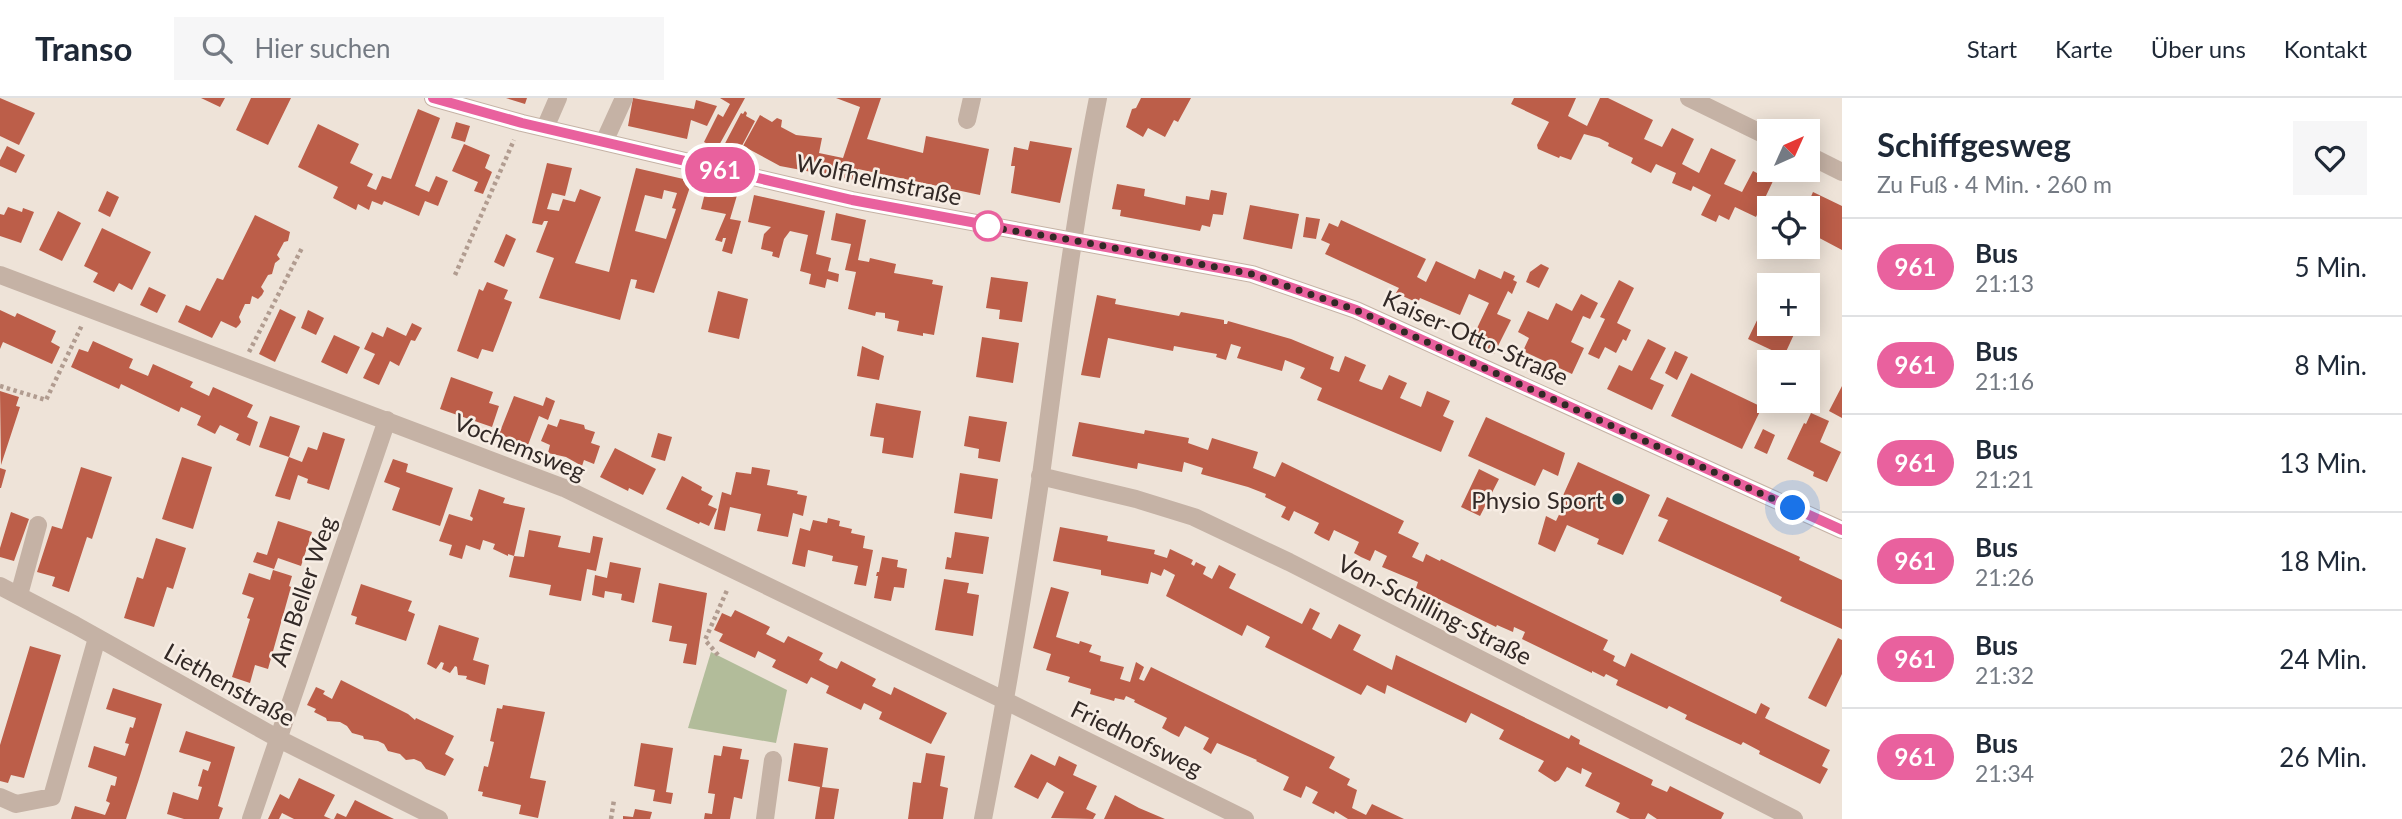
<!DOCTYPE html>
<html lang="de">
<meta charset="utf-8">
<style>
body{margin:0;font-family:Lato,sans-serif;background:#f6f6f7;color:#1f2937;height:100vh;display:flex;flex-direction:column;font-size:26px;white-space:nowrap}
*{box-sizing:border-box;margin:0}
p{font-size:23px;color:#747a83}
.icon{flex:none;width:38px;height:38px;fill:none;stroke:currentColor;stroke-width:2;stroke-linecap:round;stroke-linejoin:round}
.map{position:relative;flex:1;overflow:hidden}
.details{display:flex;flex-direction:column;background:#fff;width:560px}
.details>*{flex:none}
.badge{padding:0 14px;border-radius:23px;font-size:24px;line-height:46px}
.needle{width:46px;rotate:45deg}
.controls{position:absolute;left:1757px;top:21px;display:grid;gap:14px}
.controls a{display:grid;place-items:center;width:63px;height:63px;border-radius:0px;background:#fff;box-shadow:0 4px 18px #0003;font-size:35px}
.you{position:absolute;width:35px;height:35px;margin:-18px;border:5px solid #fff;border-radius:50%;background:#1a73e8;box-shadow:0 0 0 10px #1a73e833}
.map>.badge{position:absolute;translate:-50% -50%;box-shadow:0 0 0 4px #fff}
.round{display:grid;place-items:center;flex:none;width:74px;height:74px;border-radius:0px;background:#f6f6f7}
.headline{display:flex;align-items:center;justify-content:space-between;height:119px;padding:0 35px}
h1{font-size:33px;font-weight:700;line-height:52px}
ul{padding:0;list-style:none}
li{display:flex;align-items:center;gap:21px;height:98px;padding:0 35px;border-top:2px solid #e0e1e3}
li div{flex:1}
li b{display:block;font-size:26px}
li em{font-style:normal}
li .badge{min-width:77px;font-weight:700;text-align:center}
header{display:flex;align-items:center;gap:42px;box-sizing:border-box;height:98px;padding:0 35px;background:#fff;border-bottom:2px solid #e0e1e3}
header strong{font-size:33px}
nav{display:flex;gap:38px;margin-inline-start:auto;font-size:24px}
.search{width:490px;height:63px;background:#f6f6f7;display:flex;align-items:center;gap:18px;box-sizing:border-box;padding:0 24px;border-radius:0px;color:#747a83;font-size:26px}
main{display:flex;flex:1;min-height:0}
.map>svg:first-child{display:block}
.green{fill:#b2bc9a}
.building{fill:#bc5e49;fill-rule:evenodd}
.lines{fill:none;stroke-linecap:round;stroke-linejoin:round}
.path{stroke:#b19c90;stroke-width:4.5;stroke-dasharray:3.5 3.5;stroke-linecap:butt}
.minor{stroke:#c5b2a5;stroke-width:18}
.line-casing{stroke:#fff;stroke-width:16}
.line{stroke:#e9619e;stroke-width:10}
.walk{stroke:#322926;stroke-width:7;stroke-dasharray:0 12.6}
.stop-dot{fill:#fff;stroke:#e9619e;stroke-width:3.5}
.poi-dot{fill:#1f4f4f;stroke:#f7ede4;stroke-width:2.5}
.labels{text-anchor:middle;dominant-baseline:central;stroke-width:5;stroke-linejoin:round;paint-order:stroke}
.street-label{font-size:24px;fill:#322926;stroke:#f7ede4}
.poi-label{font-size:24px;fill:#322926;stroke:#f7ede4;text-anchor:end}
</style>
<header>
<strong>Transo</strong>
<div class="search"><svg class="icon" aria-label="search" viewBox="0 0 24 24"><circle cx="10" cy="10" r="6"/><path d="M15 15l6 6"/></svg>Hier suchen</div>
<nav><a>Start</a><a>Karte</a><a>Über uns</a><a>Kontakt</a></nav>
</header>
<main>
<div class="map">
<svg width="1842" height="721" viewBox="0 0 1842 721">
<rect width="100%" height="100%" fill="#eee3d8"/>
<path class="green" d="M711,554L787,592L776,645L688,630Z"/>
<path class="building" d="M0,0L35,15L19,47L0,38Z
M201,0H225L220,9Z
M251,0H291L268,47L236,32Z
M506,0H527L525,6Z
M633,0L694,11L696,2L717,8L707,28L691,22L687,41L628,28Z
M720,0H745L717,51L704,44L718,16L723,19L730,6Z
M836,0H881L867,41L923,55L926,38L989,51L980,97L858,71L854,82L780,68L743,48L760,17L772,24L777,20L782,22L781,29L796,37L822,40L819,55L843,60L860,9Z
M1141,0H1191L1178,24L1174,22L1165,39L1148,30L1143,39L1126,29L1132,11L1136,10Z
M1514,0H1576L1568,18L1587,28L1600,0H1608L1653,22L1644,41L1662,49L1672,30L1694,41L1682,66L1699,75L1711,50L1736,62L1724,86L1742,94L1753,73L1773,83L1756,119L1735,109L1729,122L1719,117L1716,124L1701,117L1711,97L1693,88L1691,93L1672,85L1676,75L1656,66L1651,75L1631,65L1633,60L1608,48L1609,45L1599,40L1584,36L1571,62L1560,58L1559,60L1538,51L1537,47L1549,24L1511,6Z
M418,11L440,20L415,88L429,94L436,78L448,83L438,108L425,103L419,118L384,103L382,107L372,103L369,112L358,106L356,112L333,100L338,89L298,69L318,26L359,46L350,65L373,76L367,88L376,92L382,78L391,81Z
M745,13L747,15L746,18L755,23L735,61L721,53L741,15L743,16Z
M456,24L470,28L465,44L451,40Z
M1030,43L1072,50L1060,105L1011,95L1015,68H1011L1014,49L1028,52Z
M464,46L490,57L485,70L492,74L483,96L474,93L478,84L452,73Z
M7,48L25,57L16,75L0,68V62Z
M547,65L572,70L565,98L552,95L547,111L559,113L563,101L575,104L580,91L601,99L575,165L609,174L636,70L692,83L654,195L635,190L637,182L631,181L620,222L539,200L554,160L536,154L548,123H544L542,127L532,125ZM664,92L677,95L672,110L676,111L666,141L635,133L645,97L662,101Z
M1117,86L1145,91L1144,98L1185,107L1186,98L1209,102L1211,92L1227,95L1223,117L1213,116L1210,129L1202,127L1200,133L1120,118L1121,112L1112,111Z
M707,87L738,94L730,121L741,123L732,156L722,153L726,140H723L722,144L715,142L726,116L701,111Z
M107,93L119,99L110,119L98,113Z
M1813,94L1842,108V152L1808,134V110H1806Z
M754,97L825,113L816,156L831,160L828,173L839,176L838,184L827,181L825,190L809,186L811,176L800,173L808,137L790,133L784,141L779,160L772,158L773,154L761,151L764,136L771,129L748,124Z
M1250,107L1299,116L1292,151L1243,141Z
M8,109L22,114L23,110L34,114L21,145L0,138V116L4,117Z
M58,113L81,125L62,163L39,152Z
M836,115L866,122L858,162L869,164L870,160L896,166L894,175L933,182L932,186L943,188L934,237L923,235V238L897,233L899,223L885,220V215L876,214L875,218L848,211L856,174L845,172L851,146L831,142Z
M255,117L290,134L288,143L284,144L277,157L280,161L275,165L272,176L268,177L261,189L264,193L262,197L258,201L252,198L250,206H245L239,219L241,224L239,227L236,230L221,223L212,240L178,224L186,207L200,213L217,180L223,182Z
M1306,119L1320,121L1316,141L1303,139Z
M1341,122L1426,161L1417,179L1426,184L1436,163L1475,181L1479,171L1501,181L1504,173L1515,178L1513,182L1517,184L1512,196L1508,193L1497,216L1511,222L1494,256L1470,245L1489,205L1469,196L1460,217L1420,200L1418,205L1396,195L1399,190L1325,156L1330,146L1321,142L1329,125L1338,129Z
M102,130L151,154L132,192L119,185L114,194L93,184L98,175L84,168Z
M506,136L516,141L504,169L494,164Z
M1541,166L1549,170L1539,190L1526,184L1530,174Z
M991,179L1028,184L1022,224L999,221L1000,212L986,210Z
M1619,182L1634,190L1617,225L1631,232L1626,243L1623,241L1616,255L1605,249L1599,261L1588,256L1605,221L1600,219Z
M487,184L508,192L504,201L512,204L493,254L482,251L478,261L457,253L479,191L483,193Z
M149,189L166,197L157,215L140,207Z
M718,193L748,201L739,241L708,234Z
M1581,196L1598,205L1590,221L1583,218L1571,244L1584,250L1572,276L1523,253L1529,240L1518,234L1528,213L1548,222L1556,205L1572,213Z
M1097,197L1116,201L1115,206L1179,218L1181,214L1224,222V226H1227L1228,223L1291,241L1334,259L1330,271L1339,274L1345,258L1366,267L1359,283L1371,288L1382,292L1389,277L1407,285L1400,300L1421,309L1427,293L1450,303L1443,318L1454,323L1441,354L1317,302L1322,290L1300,280L1305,270L1285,262L1282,273L1237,260L1241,249L1231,246L1226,262L1216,259L1217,256L1195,252L1174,248L1173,253L1108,240L1100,280L1081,277Z
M280,211L296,219L275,264L259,256Z
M0,212L15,219L17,215L56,233L51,244L60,249L52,266L3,244L0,251Z
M308,212L324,220L316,237L301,230Z
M1761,214L1769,219V226H1784L1796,232L1784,258L1748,241Z
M412,225L422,230L415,243L411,242L399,268L390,263L379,287L363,280L375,256L364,251L372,234L383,239L387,229L406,238Z
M334,237L360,249L347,276L321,264Z
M982,239L1019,245L1013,285L976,279Z
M1648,241L1666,250L1650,281L1664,287L1652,312L1607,291L1619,267L1632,273Z
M93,243L133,261L129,270L148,278L153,266L193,284L190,289L209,298L213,289L253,307L247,319L258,324L250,348L236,342L239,336L220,327L215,336L197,327L201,318L190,313L181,309L179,314L121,286L119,291L71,269L79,251L88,254Z
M862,248L884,258L879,282L857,278Z
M1675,253L1688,259L1677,282L1665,275Z
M1691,275L1762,309L1742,351L1671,318Z
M451,279L493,294L489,305L499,308L492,329L440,311Z
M1842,288V320L1829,313Z
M0,293L19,299L16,308L20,309L1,367Z
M514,298L543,308L546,299L555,303L548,322L539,318L528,347L499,336Z
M876,305L921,313L913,360L882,355L884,340L870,338Z
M1811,315L1829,323L1820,344L1841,354L1827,384L1813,378L1814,374L1787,361L1804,325L1806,326Z
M270,318L300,328L289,359L259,349Z
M969,318L1007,324L1000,364L978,360L979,351L964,348Z
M1486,319L1565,355L1558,378L1543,371L1535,388L1468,358Z
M560,321L584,327L585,331L595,334L591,345L600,348L594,366L584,362L582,368L566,359L548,355L550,347L541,343L548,326L557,329Z
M1079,324L1144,336L1145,332L1189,340L1188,345L1208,352L1212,340L1258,354L1253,370L1275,379L1282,364L1404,423L1398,435L1419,445L1412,459L1423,464L1426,456L1440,463L1441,461L1608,542L1603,552L1615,558L1613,563L1625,569L1631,555L1756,616L1761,605L1770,610L1765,620L1830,652L1822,668L1828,671L1820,686L1759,656L1760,653L1743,644L1741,647L1685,621L1687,617L1669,608L1667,611L1616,587L1618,582L1606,576L1604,579L1592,573V575L1522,541L1525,534L1514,529L1513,534L1497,527L1496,529L1416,490L1418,484L1382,469L1387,458L1375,452L1370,463L1361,459L1354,455L1359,444L1334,432L1329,443L1321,439L1314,435L1319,425L1294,413L1289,423L1281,419L1286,409L1265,399L1266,396L1248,389L1201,376L1203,370L1184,364L1182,374L1138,365L1137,371L1072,358Z
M1763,331L1775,337L1767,356L1754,350Z
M323,334L345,341L329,392L307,385L308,381L298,377L290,402L275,398L289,359L302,364L308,349L317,352Z
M658,335L672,339L665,363L651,359Z
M615,350L656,371L643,397L629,390L628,393L600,379Z
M182,359L212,369L193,431L162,421Z
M393,361L408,366L406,374L453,390L440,428L392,412L400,390L384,384Z
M1578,364L1650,397L1623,457L1597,446L1599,441L1567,427L1555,454L1538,446L1546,418L1556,423L1565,404L1561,402Z
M81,369L112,379L92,441L87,439L69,494L52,488L55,479L37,474L52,428L62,431Z
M752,369L770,372L767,387L798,393L797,396L807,398L803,418L793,415L788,439L757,433L761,416L730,409L725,433L714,431L722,394L731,397L736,374L751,376Z
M0,370L6,372L1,390H0Z
M1479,371L1499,381L1480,418L1461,409Z
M960,375L998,381L992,421L954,415Z
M682,378L702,389L701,392L713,398L708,407L717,411L709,428L700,424L699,426L666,411Z
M479,391L505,400L503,405L525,410L514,458L524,459L529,432L561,438L558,449L590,455L593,438L603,440L596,473L587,471L581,503L549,497L551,487L509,479L514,458L508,456V458L493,451L495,446L483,442L480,452L466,447L462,461L449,457L452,447L439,443L449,416L472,423L473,420L470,418Z
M1667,399L1800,459L1799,462L1842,482V531L1780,503L1782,499L1658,443L1668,422L1658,418Z
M11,414L29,421L14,463L0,459V450Z
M828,420L840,423L839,428L852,431L851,435L865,438L863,450L873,452L866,488L854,486L858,468L832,463L833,458L808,452L805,469L792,466L800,430L810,433L813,422L827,425Z
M278,423L312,434L301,468L278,460L274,471L253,464L257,454L267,457Z
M1060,429L1108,438L1107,443L1155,452L1154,456L1167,460L1170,451L1193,462L1191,466L1194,468L1196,464L1206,469L1203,476L1212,481L1219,467L1236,476L1229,490L1302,526L1310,510L1320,515L1312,531L1331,541L1339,526L1361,537L1353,552L1392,572L1396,557L1569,641L1571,637L1580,642L1579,646L1653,682L1651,687L1667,694L1670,688L1724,715L1721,721H1657L1648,715L1645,721H1630L1616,714L1620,705L1585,688L1592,675L1582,670L1581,676L1567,669L1559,682L1555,684L1538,673L1544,663L1499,641L1504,632L1471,615L1466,625L1387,587L1385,596L1367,587L1361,597L1265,549L1270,539L1247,527L1242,538L1166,498L1175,477L1164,471L1161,478L1151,474L1148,486L1101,477V472L1053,463Z
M955,434L989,439L983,476L945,471L947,459L951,460Z
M156,440L186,450L173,491L167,489L154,529L124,520L137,479L143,481Z
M882,459L898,462L897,469L907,471L904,490L894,489L891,503L874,500L878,478H876L877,474H879Z
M610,464L641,470L634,505L621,502L622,496L605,493L604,500L592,497L595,477L607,480Z
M273,472L292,478L289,488L291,489L268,571L255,567L250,585L232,579L250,521L247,520L254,500L242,496L249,475L270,482Z
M944,481L969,485L967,495L979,497L973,538L935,532Z
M659,485L707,495L696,567L683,565L687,546L669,543L672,528L652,524Z
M361,486L412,503L408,513L415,516L406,543L355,526L357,519L351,517Z
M1051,489L1069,494L1056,539L1079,546L1080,543L1092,547L1089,554L1101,558L1100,563L1124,569L1120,581L1130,584L1136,564L1144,569L1139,581L1144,583L1151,569L1335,659L1329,670L1350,681L1347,687L1357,692L1352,710L1366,717L1372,706L1404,721H1348L1335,713L1334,716L1312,705L1318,694L1306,688L1301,700L1283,692L1289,679L1256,663L1257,662L1217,645L1211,656L1203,651L1209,640L1185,628L1179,639L1171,635L1162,630L1167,620L1134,604L1135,602L1126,598L1124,602L1115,600L1114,603L1090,596L1091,591L1068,584L1070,579L1046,572L1051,556L1033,550Z
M735,512L770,529L766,536L784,545L788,538L823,555L819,562L828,567L837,571L841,563L876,581L872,588L891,597L894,589L947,615L931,646L879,621L882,614L864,605L861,612L826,595L829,588L811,579L807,586L772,569L776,562L758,553L755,560L719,543L723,536L714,532L722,515L731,519Z
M439,527L479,540L473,562L489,567L485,587L466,581L467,578L458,577L457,569L455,568L450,575L442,571L444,565L441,564L436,571L427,566Z
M1838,540L1842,542V576L1826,609L1808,600Z
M30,548L61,557L24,680L11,677L8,685L0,683V647Z
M341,582L408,616L415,622L416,620L454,638L445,656L454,661L445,678L426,671L421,664L414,661L406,662L400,656L388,653L384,646L378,643L364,641L363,638L352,635L347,628L340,624L327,623L326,620L314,614L316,611L307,607L316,589L325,593L323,596L332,601Z
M113,590L162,606L139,681L126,721H71L75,708L105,717L110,705L106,703L111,687L115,688L117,679L88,669L94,648L125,658L129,646L125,645L130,629L133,630L136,620L106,611Z
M503,607L545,614L530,680L546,683L538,720L519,716L521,707L482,698L483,694L478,693L484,668L488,669L494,644L490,643L497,610L502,611Z
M186,633L235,649L218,708L223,710L219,721H184L167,716L173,694L198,702L202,689L198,688L203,671L208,673L211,664L179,654Z
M641,645L673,650L666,694L673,695L671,706L653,703L655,692L634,688Z
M794,645L828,650L822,689L839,691L834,721H815L820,689L788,683Z
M723,648L742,651L740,661L749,662L742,701L734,699L730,721H704L705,715L712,716L715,696L708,695L714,657L721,658Z
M926,655L945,658L940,688L948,690L943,721H908L913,684L921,685Z
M1031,656L1055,668L1059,658L1077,667L1073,677L1097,688L1086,711L1096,716L1093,721L1051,720L1064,694L1047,684L1038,701L1014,689Z
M299,680L335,697L324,718L331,721H294L282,715L279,721H268L280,696L289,701Z
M1115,697L1139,710L1165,721H1104Z
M355,702L373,711L394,721H334L337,715L346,719Z
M635,711L652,714L650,721H623V718L633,719Z"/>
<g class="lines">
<path class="path" d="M455,177L514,42
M249,254L303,148
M0,288L46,302L82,227
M718,557L705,542L728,490
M611,721L614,702"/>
<path class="minor" d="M433,0L522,25L852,102L1252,176L1356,212L1842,432
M1689,0L1769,39
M967,22L972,0
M545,30L558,0
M604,44L624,0
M1808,57L1842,74
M0,177L564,390L1006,603L1245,721
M1040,378L1136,401L1194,419L1289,464L1794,721
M0,488L75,527L277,640L439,721
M19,497L38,427
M0,699L16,706L52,699L97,540
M251,721L387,322
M765,721L773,662
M983,721C1005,607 1024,492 1041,377C1058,251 1073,125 1098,0"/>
</g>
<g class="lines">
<defs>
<path id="line" d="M433,0L522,25L852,102L1252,176L1356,212L1842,432"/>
</defs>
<use href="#line" class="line-casing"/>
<use href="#line" class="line"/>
<path class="walk" d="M988,128L977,127L1072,142L1252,176L1356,212L1793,410"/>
</g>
<circle class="stop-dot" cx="988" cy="128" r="14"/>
<circle class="poi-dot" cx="1618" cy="401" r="7"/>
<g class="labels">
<g class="street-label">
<text transform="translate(879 81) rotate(12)">Wolfhelmstraße</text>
<text transform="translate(1476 239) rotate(24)">Kaiser-Otto-Straße</text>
<text transform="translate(520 348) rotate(22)">Vochemsweg</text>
<text transform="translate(302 493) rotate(-71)">Am Beller Weg</text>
<text transform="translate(1435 511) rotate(27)">Von-Schilling-Straße</text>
<text transform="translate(230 586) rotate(29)">Liethenstraße</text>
<text transform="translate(1137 640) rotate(26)">Friedhofsweg</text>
</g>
<g class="poi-label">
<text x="1604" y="401">Physio Sport</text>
</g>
</g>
</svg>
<div class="controls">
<a><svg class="needle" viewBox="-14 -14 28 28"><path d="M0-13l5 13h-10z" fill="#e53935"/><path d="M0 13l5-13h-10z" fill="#747a83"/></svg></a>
<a><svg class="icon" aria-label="locate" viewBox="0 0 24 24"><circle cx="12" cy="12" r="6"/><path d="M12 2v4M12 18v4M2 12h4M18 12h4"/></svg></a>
<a>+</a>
<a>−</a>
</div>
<div class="you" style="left:1793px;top:410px"></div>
<b class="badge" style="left:720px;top:72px;background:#e9619e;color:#fff">961</b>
</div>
<section class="details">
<div class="headline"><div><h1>Schiffgesweg</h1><p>Zu Fuß · 4 Min. · 260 m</p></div><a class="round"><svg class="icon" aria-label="heart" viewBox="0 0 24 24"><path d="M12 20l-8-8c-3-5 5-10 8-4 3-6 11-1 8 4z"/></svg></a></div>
<ul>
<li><span class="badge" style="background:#e9619e;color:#fff">961</span><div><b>Bus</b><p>21:13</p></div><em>5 Min.</em></li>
<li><span class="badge" style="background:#e9619e;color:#fff">961</span><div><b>Bus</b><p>21:16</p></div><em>8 Min.</em></li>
<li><span class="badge" style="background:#e9619e;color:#fff">961</span><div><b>Bus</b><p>21:21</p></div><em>13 Min.</em></li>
<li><span class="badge" style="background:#e9619e;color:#fff">961</span><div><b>Bus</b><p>21:26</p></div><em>18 Min.</em></li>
<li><span class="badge" style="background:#e9619e;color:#fff">961</span><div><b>Bus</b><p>21:32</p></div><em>24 Min.</em></li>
<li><span class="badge" style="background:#e9619e;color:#fff">961</span><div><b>Bus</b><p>21:34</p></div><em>26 Min.</em></li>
</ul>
</section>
</main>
